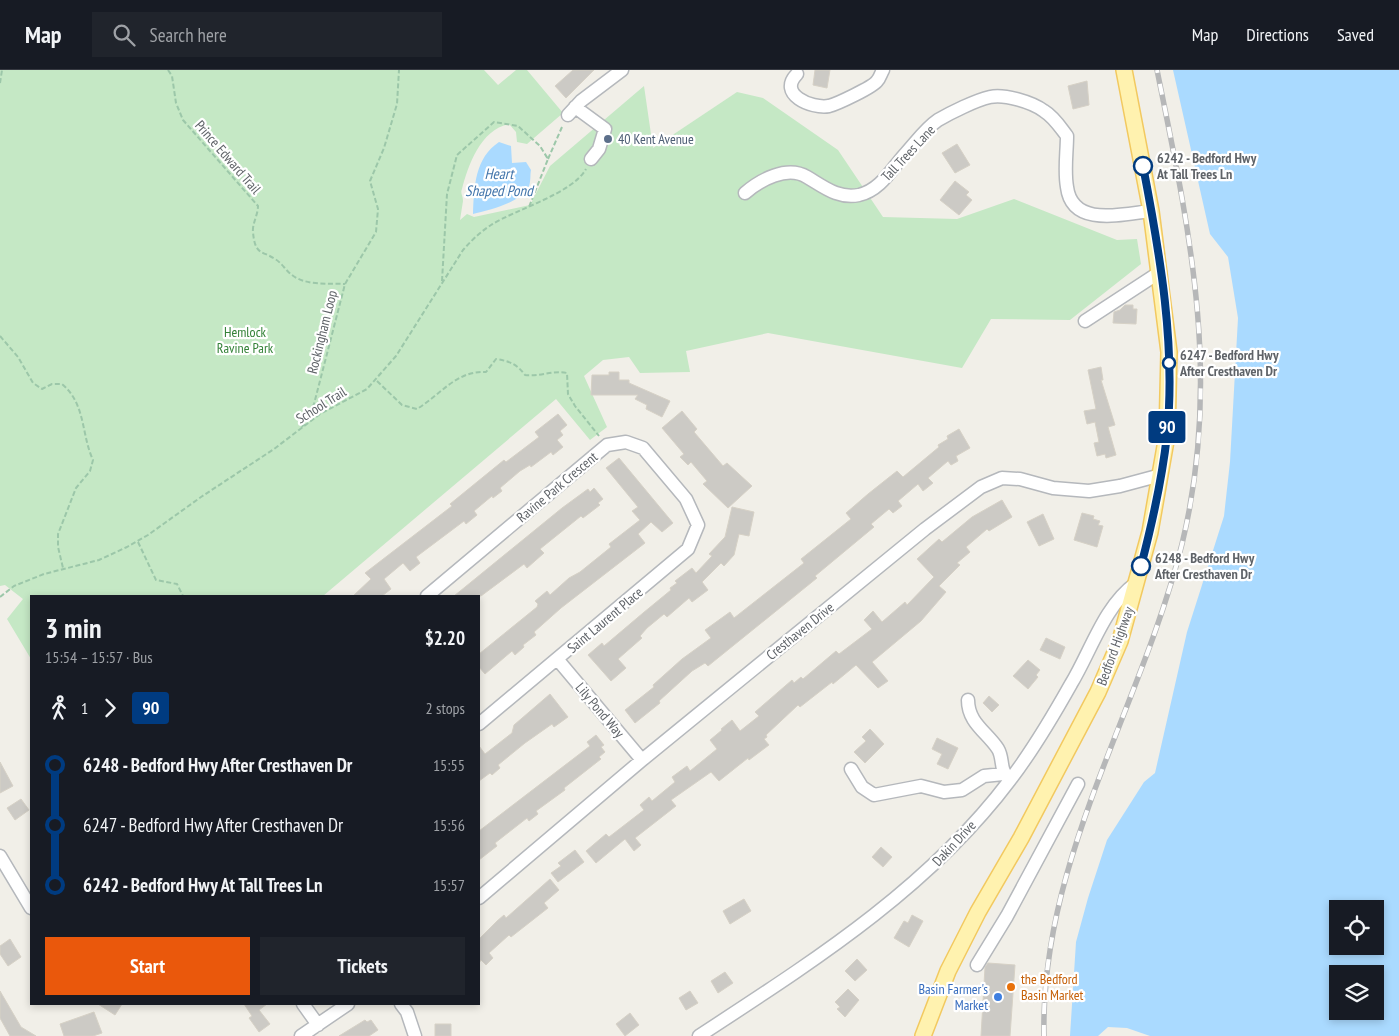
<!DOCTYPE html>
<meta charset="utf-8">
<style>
body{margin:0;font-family:"PT Sans Narrow",sans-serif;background:#20242c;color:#f1f3f6;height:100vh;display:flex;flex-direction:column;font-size:19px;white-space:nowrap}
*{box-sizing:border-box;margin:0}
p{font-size:16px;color:#9ea1a6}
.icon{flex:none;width:28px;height:28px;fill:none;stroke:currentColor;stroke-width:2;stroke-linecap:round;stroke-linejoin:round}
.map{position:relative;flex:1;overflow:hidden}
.sheet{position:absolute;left:30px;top:525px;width:450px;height:410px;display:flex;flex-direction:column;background:#171b24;border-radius:0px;box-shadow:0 2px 8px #0003}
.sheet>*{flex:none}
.badge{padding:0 10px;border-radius:4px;font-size:18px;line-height:32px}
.controls{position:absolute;left:1329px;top:830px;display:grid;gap:10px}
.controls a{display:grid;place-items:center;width:55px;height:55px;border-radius:0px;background:#171b24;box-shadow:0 2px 8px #0003;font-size:25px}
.map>.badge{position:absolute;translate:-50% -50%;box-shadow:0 0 0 2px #fff}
.legs{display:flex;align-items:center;gap:8px;height:55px;padding:0 15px;font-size:16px}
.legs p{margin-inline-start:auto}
.summary{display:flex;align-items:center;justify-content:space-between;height:85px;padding:0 15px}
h1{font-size:28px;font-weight:700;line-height:38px}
.cta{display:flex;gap:10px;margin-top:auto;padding:10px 15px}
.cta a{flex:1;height:58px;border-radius:0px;background:#ea580c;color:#fff;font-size:20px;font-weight:700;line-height:58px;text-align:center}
.cta a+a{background:#20242c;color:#f1f3f6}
ul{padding:0 15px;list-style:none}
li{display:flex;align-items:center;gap:18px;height:60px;font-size:19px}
li i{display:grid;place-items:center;width:8px;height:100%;margin:0 6px;background:currentColor}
li i::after{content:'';width:12px;height:12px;margin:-6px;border:4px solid;border-radius:50%;background:#171b24}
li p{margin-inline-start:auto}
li:first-child i{background:linear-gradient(#0000 50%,currentColor 0)}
li:last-child i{background:linear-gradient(currentColor 50%,#0000 0)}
header{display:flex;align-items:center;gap:30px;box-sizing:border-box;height:70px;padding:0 25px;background:#171b24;border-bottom:1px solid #363941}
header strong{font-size:24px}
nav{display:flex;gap:28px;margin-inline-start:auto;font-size:18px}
.search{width:350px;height:45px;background:#20242c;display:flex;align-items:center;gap:12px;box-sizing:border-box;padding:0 18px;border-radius:0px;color:#9ea1a6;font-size:19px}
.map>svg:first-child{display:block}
.green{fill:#c5e8c5}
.water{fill:#aadaff;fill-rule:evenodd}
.building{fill:#cccac5;stroke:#d6d1c6}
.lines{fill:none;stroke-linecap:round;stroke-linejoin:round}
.minor-casing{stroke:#b5b8bc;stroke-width:15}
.major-casing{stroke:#f2c960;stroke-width:18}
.path{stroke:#9cc7a9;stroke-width:2;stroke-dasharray:5 2.5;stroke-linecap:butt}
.minor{stroke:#fff;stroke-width:12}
.major{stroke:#fff2af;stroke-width:15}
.rail-casing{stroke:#b6b7b8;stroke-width:5.5}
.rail{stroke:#fff;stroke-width:4;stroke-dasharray:11;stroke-linecap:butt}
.line-1-casing{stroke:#fff;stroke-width:11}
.line-1{stroke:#003b80;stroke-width:8}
.service-dot{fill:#5c6f8a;stroke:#fff;stroke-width:2}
.stop-1-dot{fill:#fff;stroke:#003b80;stroke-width:2.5}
.food-dot{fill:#e8710a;stroke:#fff;stroke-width:2}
.shop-dot{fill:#3f7fe0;stroke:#fff;stroke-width:2}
.labels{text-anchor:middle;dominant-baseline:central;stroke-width:4.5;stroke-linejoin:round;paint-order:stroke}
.service-label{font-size:14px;fill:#4e5e75;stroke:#fff;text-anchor:start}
.street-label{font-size:14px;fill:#5f6368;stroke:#fff}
.stop-label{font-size:14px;font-weight:bold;fill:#5f6368;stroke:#fff;text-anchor:start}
.park-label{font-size:14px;fill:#348238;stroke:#fff}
.food-label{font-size:14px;fill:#c56008;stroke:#fff;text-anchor:start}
.shop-label{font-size:14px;fill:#366cbe;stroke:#fff;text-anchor:end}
.water-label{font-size:15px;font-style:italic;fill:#4174aa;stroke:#fff}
</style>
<header>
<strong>Map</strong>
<div class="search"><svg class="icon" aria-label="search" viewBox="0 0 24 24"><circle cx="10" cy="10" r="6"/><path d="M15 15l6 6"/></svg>Search here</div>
<nav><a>Map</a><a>Directions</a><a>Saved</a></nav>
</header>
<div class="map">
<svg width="1399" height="966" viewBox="0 0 1399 966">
<rect width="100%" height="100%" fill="#f1efe8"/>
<path class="green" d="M0,0H484L498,15L516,0H527L563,43L527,74L517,72L516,62L509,54C480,60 468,96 462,119C460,123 463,126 463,131C462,137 461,144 460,150L467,144L474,147L530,135L550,96L644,16L653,78L737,22L763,28L838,80L883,147L957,149L1014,129L1117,170L1137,169L1141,194L1070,250L991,249L962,298L768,263L686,281L690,302L640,303L629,287L603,290L584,306L607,357L590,370L556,329L323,526H31V589L7,549L23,529L5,515L0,516Z"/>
<path class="water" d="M1173,0H1399V966H1150L1127,958L1108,957L1098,966H1070L1076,872L1088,828L1107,770L1144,712L1155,703L1187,562L1224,446L1230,392L1238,248L1228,187L1210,164ZM1338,839H1375V876H1338ZM1338,904H1375V941H1338Z
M499,72L511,76L512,93L526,92L531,100C530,104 531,111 529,116C521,133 489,140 473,144C474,116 475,88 499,72Z"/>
<path class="building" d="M573,0H594L566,28L555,16Z
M815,0H830L827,18L813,15Z
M1087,11L1089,35L1073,39L1068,16Z
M957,74L970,95L955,103L942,83Z
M955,111L969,122L966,125L972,130L959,145L940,130Z
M1125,235H1133V239H1137L1136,254L1113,253L1114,242L1120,240Z
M1101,297L1103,310H1101L1115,355L1108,357L1116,385L1106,388L1105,384L1097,386L1094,373L1099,372L1095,352L1087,354L1084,341L1096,339L1088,300Z
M609,302H619V310H629V313L670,331L662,347L646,339L647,335L635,329L638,325H591L592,305H609Z
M682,341L697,359L694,362L723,396L727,393L752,416L728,438L703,414L707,411L691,392L688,395L680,387L684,384L662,358Z
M558,344L567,355L560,361L563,365L557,370L563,377L553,385L551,382L531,397L530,395L520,401L500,418L502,421L493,428L492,426L474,441L477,445L466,454L464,451L416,487L420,493L410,501L403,493L384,509L391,519L382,526H353L371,509L365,503L452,436L450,434L504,390L506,392L539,367L535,362Z
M959,359L970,378L956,386L958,391L951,395L948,391L928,408L933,413L923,421L918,414L898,431L902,436L893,443L889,439L871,454L874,457L815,506L817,508L708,596L705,593L692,601L659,631L660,633L635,653L625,640L654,617L653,615L682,589L711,568L705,560L730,542L734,548L804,493L801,489L851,449L846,443L868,424L897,401L903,407L939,377L938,375L948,369L947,366Z
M619,388L673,453L662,462L651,452L638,464L645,473L561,538L534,562L536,565L523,575L524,577L515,585L512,581L485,604L479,597V584L537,537L538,534L535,531L547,521L550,525L569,508L580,502L611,477L609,474L640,450L632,441L638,437L606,398Z
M594,418L603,429L598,433L600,435L583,448L581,446L540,479L544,483L527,498L524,494L481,526H454L562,438L588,419L590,422Z
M1002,430L1012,447L989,461L987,459L966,477L970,482L957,493L960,495L939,516L946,522L921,551L872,592L888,611L878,618L856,595L833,614L832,612L800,637L798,635L766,665L767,667L764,669L769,675L749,690L748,688L719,711L711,702L671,730L676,736L635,768L641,775L634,781L625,769L596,793L586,781L606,764L609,767L644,740L640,735L649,727L652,731L675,712L672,707L687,696L690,701L717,679L710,670L722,660L721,659L732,650L740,661L759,646L755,642L792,610L794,613L801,607L803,609L836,581L839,584L872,559L864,550L873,541L882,552L905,532L907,535L934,507L917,489L939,469L942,472L972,447Z
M732,437L754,442L749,466L739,464L734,485L724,496L721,493L702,512L708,520L692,532L689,528L667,547L664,544L647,558L640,566L642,568L618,589L626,598L611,611L588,585L602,573L604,576L643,543L671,520L670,518L677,513L675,511L692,498L696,503L712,486L709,484L725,467Z
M1082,443L1094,446L1093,449L1100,451L1098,455L1103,456L1097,477L1074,470Z
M1043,444L1054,469L1039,476L1027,452Z
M1046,568L1065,577L1060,589L1040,580Z
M1028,590L1040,600L1036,605L1038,607L1028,619L1013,606Z
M550,624L568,647L554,657L552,654L525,673L498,695L500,698L492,705L490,703L479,711V676L485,684L512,663L514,655Z
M989,626L999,635L992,642L983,633Z
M870,659L884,674L865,693L854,682L866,671L862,667Z
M596,665L604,675L601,677L605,682L599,687L601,689L564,718L565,720L536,741L538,744L529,751L527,748L495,773L497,776L479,790V761L590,676L587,672Z
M937,668L958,678L948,699L937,694L942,684L932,679Z
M0,692L13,716L0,723Z
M21,729L29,740L15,750L7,738Z
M881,777L892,787L883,797L872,787Z
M575,780L584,792L558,812L551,803L561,796L558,793Z
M550,809L559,820L544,833L548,838L511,867L509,865L489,883L493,888L486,895L481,890L479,893V869L497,851L504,845L506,848Z
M744,829L751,841L730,854L723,841Z
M912,845L923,851L909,877L894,868L904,851L908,853Z
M10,869L21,887L8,896L0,884V876Z
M857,889L867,900L855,911L845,901Z
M988,893L1015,895L1010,966H981L985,897Z
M725,902L733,913L718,923L711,911Z
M848,919L859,930L845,947L837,939L840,937L835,932Z
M0,921L21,957L36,966H10L0,948Z
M690,921L698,933L686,940L679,928Z
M98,934H122L115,945Z
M244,934H267L259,940L270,954L259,962L249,948L252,946Z
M94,942L102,963L93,966H64L60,954Z
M630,943L639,955L625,966L616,954Z
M365,950L367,952L371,950L378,960L369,966H339Z
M435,954H451V966H435Z"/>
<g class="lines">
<defs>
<path id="minor" d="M797,4C777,24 811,39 829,36C837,34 873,17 877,11C880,8 881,3 883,0
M575,37L605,59L599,79L591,89
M568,45L581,31L622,0
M745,123C760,110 787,95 807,107C824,117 838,129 859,125C881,120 892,98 906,83C916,72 926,58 938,50C950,43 976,30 990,27C1005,24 1032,32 1044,41C1054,47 1060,57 1067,66C1067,82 1064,100 1067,117C1072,158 1123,144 1151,141
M1085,251L1160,202
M427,526L607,375L626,372L643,378L686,429L698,455L688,479L479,654
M558,590L642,690
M968,630C968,653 987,662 998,679C1004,689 999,700 1009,708
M851,699L862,717L874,725L921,716L944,722L962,720L984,706L1003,704
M0,786L31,838
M479,828L642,690L925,459L981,417L1002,408L1020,409L1053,418L1089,421L1120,416L1161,405
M977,895L1007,846L1078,714
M303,934L318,955
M401,934L407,942L415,966
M301,966L348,934
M699,966C812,892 928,819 1010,710C1033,680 1053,646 1071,614C1091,581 1104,536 1136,513"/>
<path id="major" d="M923,966L948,901L978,842L1021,768L1098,622L1120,571L1150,462L1167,365L1169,282L1151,141L1124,0"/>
</defs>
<use href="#minor" class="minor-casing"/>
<use href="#major" class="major-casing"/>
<path class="path" d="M168,0L172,6L176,33L183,50L258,136C258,145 252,154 253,162C255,185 261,180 275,189C282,193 286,201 292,205C306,216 328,213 345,214
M0,13L2,0
M548,89L562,57
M442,211L447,124L457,85L494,52L518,56L540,76L548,89L529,137
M0,266L18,287L33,313L42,319L52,314H62C86,334 81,364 93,390L90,401L76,418L58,464V477L63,498
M377,311L402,335L417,339C440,325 457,300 486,302L496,289C509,291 517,294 525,305C540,307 553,300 567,303L568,324L575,336L599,366
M302,357L314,334L345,214L376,162L378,139L370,111L384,78L397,34L399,0
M138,472L156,510L177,514L183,526
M0,527L14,516L44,504L99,490L127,477L148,465L201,427L274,379L320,344L367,319L396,286L463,180C471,171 480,162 491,155C516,139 572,124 586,99"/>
<use href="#minor" class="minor"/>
<use href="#major" class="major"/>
<defs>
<path id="rail" d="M1044,966C1040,790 1141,639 1182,474C1222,309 1190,162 1157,0"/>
</defs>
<use href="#rail" class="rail-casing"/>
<use href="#rail" class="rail"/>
</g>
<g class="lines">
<defs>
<path id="line-1" d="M1141,496C1152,454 1162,410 1167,365C1176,276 1160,184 1143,96"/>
</defs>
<use href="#line-1" class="line-1-casing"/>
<use href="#line-1" class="line-1"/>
</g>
<circle class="service-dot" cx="608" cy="69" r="5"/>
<g class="stop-1-dot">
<circle cx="1143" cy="96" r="9"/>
<circle cx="1169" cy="293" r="6"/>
<circle cx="1141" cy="496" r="9"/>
</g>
<circle class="food-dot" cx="1011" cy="917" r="5"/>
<circle class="shop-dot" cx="998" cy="927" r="5"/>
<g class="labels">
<g class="service-label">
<text x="618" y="69">40 Kent Avenue</text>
</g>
<g class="street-label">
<text transform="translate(908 83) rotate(-47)">Tall Trees Lane</text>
<text transform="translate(228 87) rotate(49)">Prince Edward Trail</text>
<text transform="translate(322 262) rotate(-76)">Rockingham Loop</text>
<text transform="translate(321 335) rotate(-32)">School Trail</text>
<text transform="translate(557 417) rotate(-40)">Ravine Park Crescent</text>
<text transform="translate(605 550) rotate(-40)">Saint Laurent Place</text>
<text transform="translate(800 561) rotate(-39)">Cresthaven Drive</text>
<text transform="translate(1115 576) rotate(-70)">Bedford Highway</text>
<text transform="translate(600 640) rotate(50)">Lily Pond Way</text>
<text transform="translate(954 773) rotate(-47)">Dakin Drive</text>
</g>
<g class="stop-label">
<text x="1157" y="88">6242 - Bedford Hwy<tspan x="1157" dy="16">At Tall Trees Ln</tspan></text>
<text x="1180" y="285">6247 - Bedford Hwy<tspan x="1180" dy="16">After Cresthaven Dr</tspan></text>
<text x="1155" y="488">6248 - Bedford Hwy<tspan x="1155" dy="16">After Cresthaven Dr</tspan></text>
</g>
<g class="park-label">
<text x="245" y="262">Hemlock<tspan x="245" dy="16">Ravine Park</tspan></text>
</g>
<g class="food-label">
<text x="1021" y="909">the Bedford<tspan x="1021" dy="16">Basin Market</tspan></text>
</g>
<g class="shop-label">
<text x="988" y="919">Basin Farmer's<tspan x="988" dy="16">Market</tspan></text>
</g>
<g class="water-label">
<text x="499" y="103">Heart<tspan x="499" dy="17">Shaped Pond</tspan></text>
</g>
</g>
</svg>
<div class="controls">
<a><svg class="icon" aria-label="locate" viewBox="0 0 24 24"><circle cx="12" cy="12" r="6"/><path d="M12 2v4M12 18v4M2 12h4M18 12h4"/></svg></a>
<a><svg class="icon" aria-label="layers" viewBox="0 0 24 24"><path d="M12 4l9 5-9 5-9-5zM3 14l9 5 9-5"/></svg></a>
</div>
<b class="badge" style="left:1167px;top:357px;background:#003b80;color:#fff">90</b>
<section class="sheet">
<div class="summary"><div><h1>3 min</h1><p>15:54 – 15:57 · Bus</p></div><b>$2.20</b></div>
<div class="legs"><svg class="icon" aria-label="walk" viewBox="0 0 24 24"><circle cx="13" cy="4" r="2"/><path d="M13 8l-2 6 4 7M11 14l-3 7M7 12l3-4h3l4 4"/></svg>1<svg class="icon" aria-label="forward" viewBox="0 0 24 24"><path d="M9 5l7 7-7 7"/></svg><b class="badge" style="background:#003b80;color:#fff">90</b><p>2 stops</p></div>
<ul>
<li><i style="color:#003b80"></i><b>6248 - Bedford Hwy After Cresthaven Dr</b><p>15:55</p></li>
<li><i style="color:#003b80"></i><span>6247 - Bedford Hwy After Cresthaven Dr</span><p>15:56</p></li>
<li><i style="color:#003b80"></i><b>6242 - Bedford Hwy At Tall Trees Ln</b><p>15:57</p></li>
</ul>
<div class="cta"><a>Start</a><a>Tickets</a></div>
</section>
</div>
